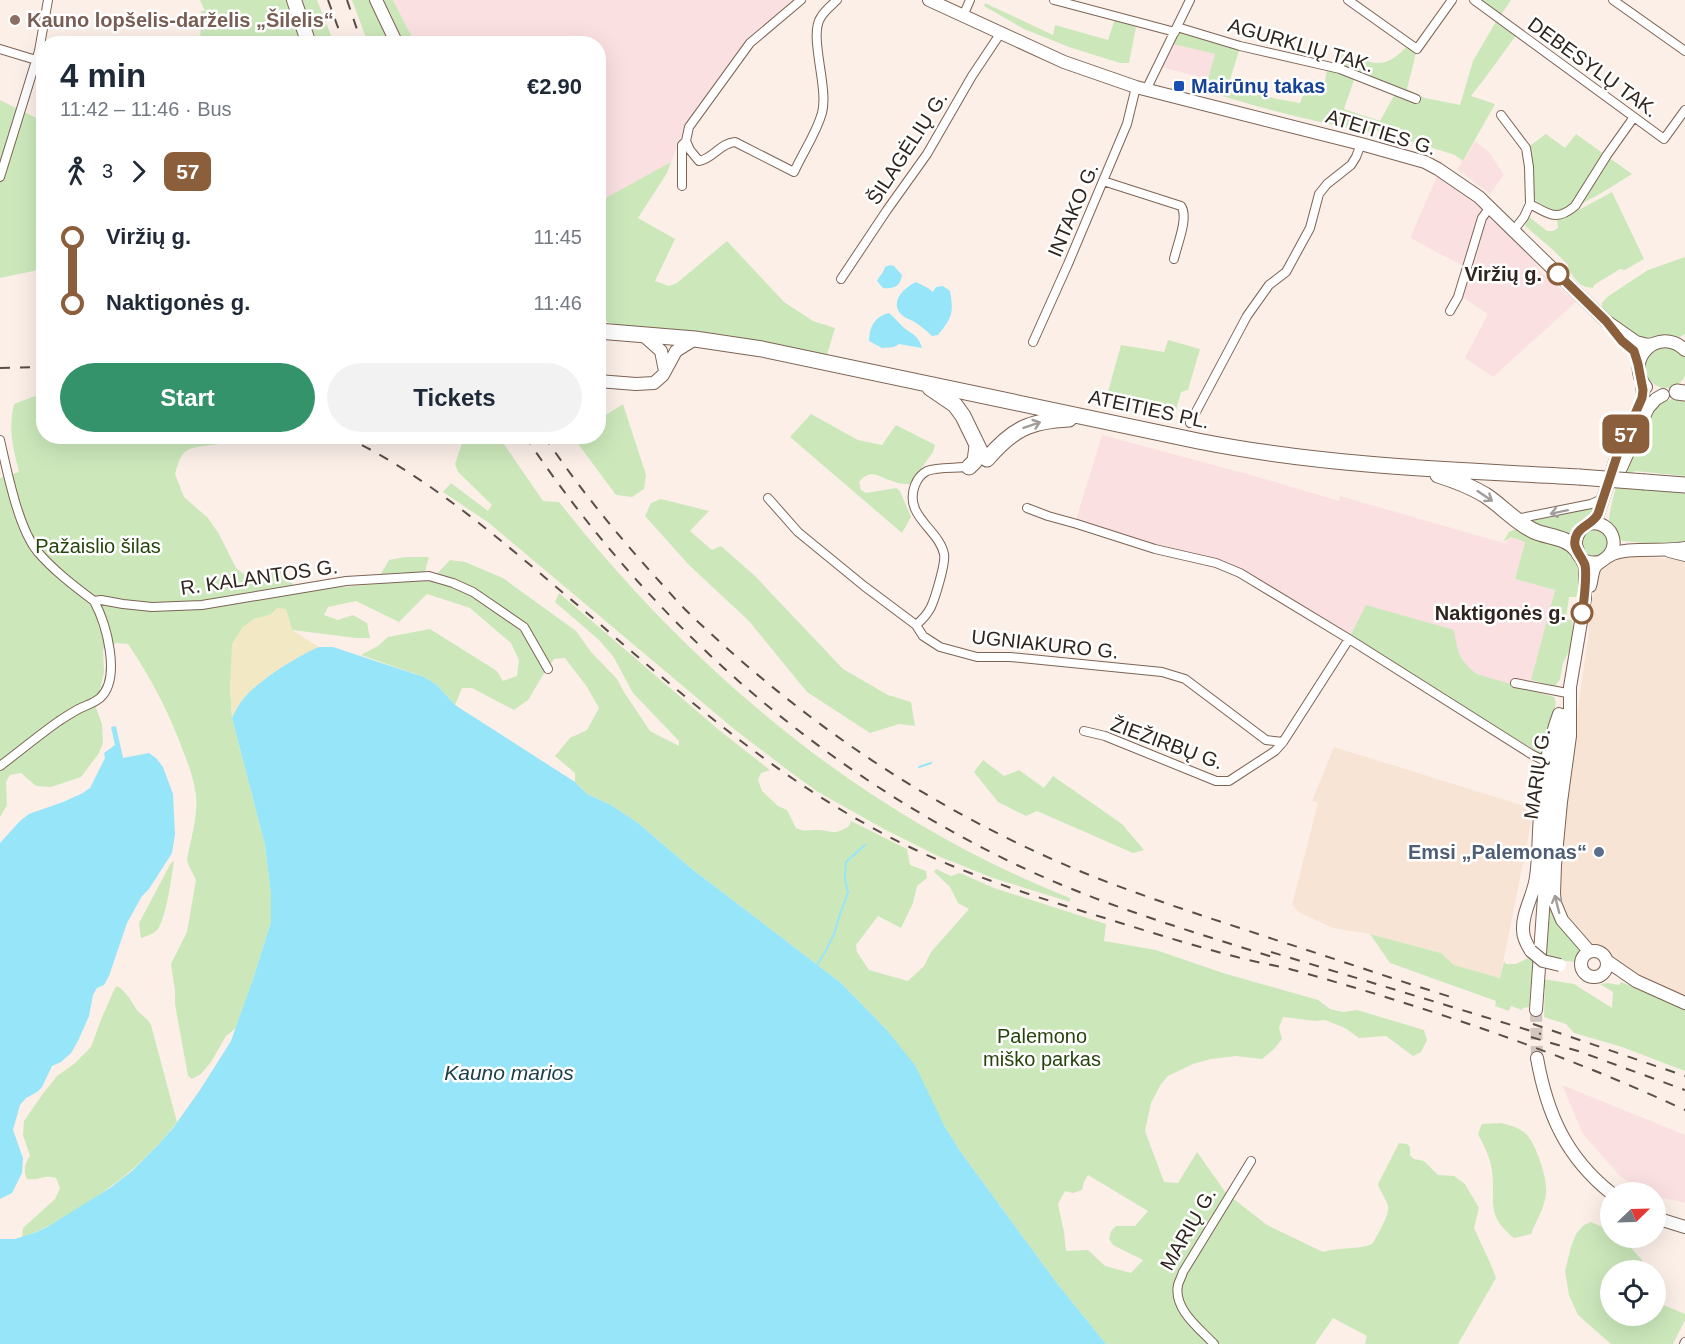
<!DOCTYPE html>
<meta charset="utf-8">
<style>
body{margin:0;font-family:Helvetica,sans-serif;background:#f2f2f3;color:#1f2937;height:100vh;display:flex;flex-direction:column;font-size:22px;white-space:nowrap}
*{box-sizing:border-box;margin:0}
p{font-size:20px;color:#747a83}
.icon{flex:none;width:33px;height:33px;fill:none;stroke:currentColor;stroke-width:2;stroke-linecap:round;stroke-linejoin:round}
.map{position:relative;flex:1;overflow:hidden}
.side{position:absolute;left:36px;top:36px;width:570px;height:408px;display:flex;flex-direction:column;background:#fff;border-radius:24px;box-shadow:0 6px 24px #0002}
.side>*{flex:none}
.badge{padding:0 12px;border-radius:9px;font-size:21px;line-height:39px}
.needle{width:39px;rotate:67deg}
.buttons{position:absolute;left:1600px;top:1182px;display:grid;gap:12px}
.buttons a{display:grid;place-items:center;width:66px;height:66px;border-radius:50%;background:#fff;box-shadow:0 6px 24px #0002;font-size:30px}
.map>.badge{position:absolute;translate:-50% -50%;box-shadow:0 0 0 3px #fff}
.legs{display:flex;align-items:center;gap:9px;height:66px;padding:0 24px;font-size:20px}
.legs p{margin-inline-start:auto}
.headline{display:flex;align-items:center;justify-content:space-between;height:102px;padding:0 24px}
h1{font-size:33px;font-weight:700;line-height:45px}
.cta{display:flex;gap:12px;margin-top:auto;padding:12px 24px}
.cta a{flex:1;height:69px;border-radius:36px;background:#35936b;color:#fff;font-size:24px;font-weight:700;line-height:69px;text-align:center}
.cta a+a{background:#f2f2f3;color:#1f2937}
ul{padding:0 24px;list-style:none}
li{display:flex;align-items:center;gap:21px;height:66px;font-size:22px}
li i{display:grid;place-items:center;width:9px;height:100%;margin:0 8px;background:currentColor}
li i::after{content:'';width:15px;height:15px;margin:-8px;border:4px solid;border-radius:50%;background:#fff}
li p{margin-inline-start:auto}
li:first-child i{background:linear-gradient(#0000 50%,currentColor 0)}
li:last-child i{background:linear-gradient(currentColor 50%,#0000 0)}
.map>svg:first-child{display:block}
.commercial{fill:#fbe0e2}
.industrial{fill:#f7e4d4}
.green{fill:#cce8bb;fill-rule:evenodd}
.sand{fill:#f2e8c3}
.water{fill:#97e5f8}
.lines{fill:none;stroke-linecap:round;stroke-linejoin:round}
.stream{stroke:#97e5f8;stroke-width:2}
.secondary-tunnel{stroke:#d2c7c0;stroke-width:12;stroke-dasharray:12 6;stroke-linecap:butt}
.street-casing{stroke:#7d6354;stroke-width:10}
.secondary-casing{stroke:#7d6354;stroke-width:14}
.primary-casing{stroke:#7d6354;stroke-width:16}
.highway-casing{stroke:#7d6354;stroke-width:17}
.street{stroke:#fff;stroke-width:8}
.secondary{stroke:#fff;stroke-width:12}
.primary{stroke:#fff;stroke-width:14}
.highway{stroke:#fff;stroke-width:15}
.rail{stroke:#594e47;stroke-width:2;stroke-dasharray:10 10;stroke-linecap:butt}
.secondary-bridge-casing{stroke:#7d6354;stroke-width:14;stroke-linecap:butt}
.highway-bridge-casing{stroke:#7d6354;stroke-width:17;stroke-linecap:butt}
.secondary-bridge{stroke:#fff;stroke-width:12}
.highway-bridge{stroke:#fff;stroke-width:15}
.oneway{stroke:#a29d9a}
.line-1-casing{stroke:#fff;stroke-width:14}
.line-1{stroke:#8b5e3c;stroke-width:9}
.education-dot{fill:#8d6e63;stroke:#fff;stroke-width:2}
.transit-dot{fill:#1a4fb4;stroke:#fff;stroke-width:2}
.stop-1-dot{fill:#fff;stroke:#8b5e3c;stroke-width:3}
.service-dot{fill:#5c6f8a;stroke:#fff;stroke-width:2}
.labels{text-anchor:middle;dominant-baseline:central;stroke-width:5;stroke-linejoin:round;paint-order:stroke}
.education-label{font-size:20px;font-weight:bold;fill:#785e54;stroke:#fff;text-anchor:start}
.street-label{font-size:20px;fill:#30251e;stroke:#fff}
.transit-label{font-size:20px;font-weight:bold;fill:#164399;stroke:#fff;text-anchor:start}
.stop-label{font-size:20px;font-weight:bold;fill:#30251e;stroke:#fff;text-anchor:end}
.park-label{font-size:20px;fill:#27440b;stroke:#fff}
.service-label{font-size:20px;font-weight:bold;fill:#4e5e75;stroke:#fff;text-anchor:end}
.water-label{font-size:21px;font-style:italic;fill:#1c414a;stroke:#fff}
</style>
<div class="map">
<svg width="1685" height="1344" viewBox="0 0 1685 1344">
<rect width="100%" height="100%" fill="#fbefe8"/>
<path class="commercial" d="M393,0H793L760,27L735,59L682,135L671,162L599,202L598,44L415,43Z
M1173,44L1215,54L1208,79L1161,67Z
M1475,141L1489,152L1504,175L1490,194L1457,169L1467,156Z
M1437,176L1475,201L1533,258L1540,271L1576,302L1493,377L1465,358L1488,314L1456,293L1465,267L1410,238Z
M1102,435L1251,475L1339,501L1340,496L1504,543L1511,537L1525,541L1515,579L1555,590L1529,689L1504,683L1477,674L1466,666L1457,650L1367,605L1350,636L1241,575L1156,553L1074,526Z
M1562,1085L1685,1135V1203L1656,1196V1192H1643L1619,1175L1583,1134Z"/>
<path class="industrial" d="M1621,555L1685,560V998L1652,983L1612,962L1607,951L1600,947H1591L1583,940L1559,906L1557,893L1572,748L1589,633L1588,615L1597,576L1601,567Z
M1334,747L1534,809L1500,978L1454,965L1441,953L1370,934L1333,928L1300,913L1292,905L1318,803L1312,801Z"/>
<path class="green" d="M200,0H287L302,43L200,44L201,11H205Z
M300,0H317L334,43H316Z
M352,0H371L392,43H368Z
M382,0H393L415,43H403Z
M1480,0H1511L1499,18L1518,33C1502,54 1488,75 1471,96L1495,104L1463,161L1455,155L1375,130L1373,133C1319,122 1265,110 1213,93L1208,79L1215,54L1173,44L1181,30L1240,48L1228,86L1277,99L1300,103L1308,82L1324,86L1328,65L1340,68L1342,48C1357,56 1375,70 1392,59C1399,55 1405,48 1411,43L1417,49L1407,89L1425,98L1460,105L1473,61L1498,18ZM1360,77L1395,94L1380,121L1344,109L1354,80Z
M985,3L1053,35L1055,25L1108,40L1115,19L1136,27L1129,63H1120L1069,47L1024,29L984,6Z
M0,100L44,122L43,269L0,278Z
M1546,134L1565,148L1576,134L1632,174C1617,183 1568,217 1551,211C1545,209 1537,201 1532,197L1528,147Z
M671,162L667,173L638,218L675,239L655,281L669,286L677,283L727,241L784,302L813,321L835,328L826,358L768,345L617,325L607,322L599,315L598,202Z
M1612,192L1644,259L1625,270L1620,269L1594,285L1593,288C1580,288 1575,279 1568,269V265L1552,249L1525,226L1528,216L1547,231H1553L1558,228L1557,220L1575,212Z
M1685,257V334L1680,337L1637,340L1602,309V303L1607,297L1648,270Z
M1168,340L1200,349L1188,390L1181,392L1176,410L1108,392L1121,345L1164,352Z
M1645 367a21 21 0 1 1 42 0a21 21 0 1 1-42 0Z
M43,393L44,436L264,437L262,442C250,441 196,445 188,450C179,455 178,465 175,474L184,497L208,518L219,534L236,568L245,575L259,578L274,566L280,571L300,591L375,584L389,560L405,557H429L424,575L432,579L450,560L465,562L503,578L576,631L591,652L617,679L624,692L650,731L679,746V741L633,693L613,656L599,640L555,602L559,593L719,730L770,770L761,773L758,780L762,791L778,806L787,810L796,828C806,832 806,830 816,830C833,830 831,837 849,826L851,821L907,849L910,865L926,871L927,878L917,886L913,903L901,928L878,916L856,945L857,952L869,970L908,981L924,966L931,952L969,909L958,903L950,887L934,872L936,869L951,876L960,873L994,888L1106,924L1104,941L1156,950L1223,973L1318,1000L1330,1009L1343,1012L1357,1010L1424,1030L1427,1040L1421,1052L1413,1056L1386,1036L1359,1038L1345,1028L1325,1020L1315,1021L1283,1017L1279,1028L1282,1039L1274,1049L1262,1059L1236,1056L1211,1059L1193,1064L1168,1076L1161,1084L1151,1103L1145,1131L1164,1182L1178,1183L1197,1152L1226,1193L1267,1225L1323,1252C1337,1247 1364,1250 1373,1243C1377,1235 1390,1215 1388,1206C1386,1198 1380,1192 1378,1184L1399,1143L1407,1144L1410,1147V1155L1414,1159L1424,1161L1438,1175L1454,1176L1465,1184L1479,1208L1474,1228L1491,1265L1496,1278L1458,1344H1365L1367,1336L1333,1318L1315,1344H1219L1206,1330L1209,1344H1106L1056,1282L960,1151L885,1028L841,983L692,869L638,823L611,805L587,794L575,782V773L555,756L570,738L587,730L599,708L587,687L565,658L554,659L543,675L528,700L514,710L472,688H462L455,705L437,685L424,677L361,655L378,646L388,637L430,629L497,671L503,681L517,676L519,660L511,643L470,608L427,594L399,622L356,601L328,607L324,615L338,620L353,615L367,623L370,638H356L292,630L286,609L270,615L254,619L242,628L230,685L232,718L265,845L271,894V922L254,976L236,1028L226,1036L211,1062L201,1074L192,1079L188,1076L175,1004V991L171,964L187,932L196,880C193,872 188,867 187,859C191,839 198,816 196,795C194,780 189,765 183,751C169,712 151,678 128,644L117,643L103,649L104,672L96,708L102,724L103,743L99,753L81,777L51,787L36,786L21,773L10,775L6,782L7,805L0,817V478L19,472C13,447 8,430 14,404ZM1088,1175L1148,1211L1135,1226H1116L1111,1231L1109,1239L1113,1245L1143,1260L1131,1273L1105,1266L1088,1250L1066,1251L1064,1232L1058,1204L1065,1191L1073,1193L1082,1190L1084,1182Z
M1680,397H1685V476L1634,471L1628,488L1685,492V543L1668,545L1623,541L1619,539L1609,520C1613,480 1637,441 1656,407L1664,401Z
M623,404L646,475L644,489L632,497L616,495L573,437L598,436L599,417L606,415Z
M811,414L858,440L882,445L896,425L935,445L933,452L910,484C905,484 899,484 895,482C879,478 872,467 859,482L861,490L866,493L896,488L900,491L911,517L902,533L790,437Z
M464,437H499L543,501L559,502C694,673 865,817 1070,898V902L993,878L938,856L884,829L818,792L793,774L734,729L489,523L443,492L451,483L488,511L492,505L458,472L455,464Z
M661,499L709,511L690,531L712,550L721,546L755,576L843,669L888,695L911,702L915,726L899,724L870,733L807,692L749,621L689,565L645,516L651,503Z
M1598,506L1573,539L1524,520L1553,517Z
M1518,528L1567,544L1582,564L1580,589L1576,597H1569L1566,619L1572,620L1574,635L1571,647L1563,663L1560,679L1555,686L1531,680L1555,590L1515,579L1525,542L1511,537L1503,542L1509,532Z
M1591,529H1602L1611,542L1600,559L1585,555L1580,540L1582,535Z
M1366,605L1454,630C1457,650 1459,661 1477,674L1554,697L1556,703L1546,752L1541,754L1476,715L1350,636Z
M983,760L1004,776L1019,770L1044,788L1053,776L1122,824L1144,850L1133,853L1037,811L1026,816L998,802L974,772Z
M174,861C171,879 167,914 158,929C154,934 147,936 141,938L139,923L171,863Z
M1551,895L1583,950L1579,954L1577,962L1546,959Z
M1370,934L1441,953L1454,965L1500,978L1504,961L1506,964H1516L1528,958L1533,960L1529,1007L1523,1008L1522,1010L1511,1006L1509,1011L1495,1006L1496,1001L1390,963Z
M1543,979L1574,984L1612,1008L1613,992L1600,984L1608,983L1619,985L1621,982L1685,1008V1071L1622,1047L1574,1033L1566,1024L1544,1017L1545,989L1542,988Z
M117,986C126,991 131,1001 137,1010C142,1016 147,1017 151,1025L177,1122C151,1157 117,1184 80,1208C61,1219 42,1230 22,1238L23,1228L55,1199L60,1188L56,1178C42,1174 41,1181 27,1179C23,1171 25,1162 30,1156L23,1135L24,1121L42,1095L57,1076L74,1064L91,1047L102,1017L115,988Z
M1501,1123C1510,1125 1520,1128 1527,1135C1536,1144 1548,1180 1546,1193C1545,1207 1536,1221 1531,1234L1514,1238C1482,1212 1498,1199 1491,1165C1489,1155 1483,1144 1478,1134L1482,1124Z
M1591,1222L1611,1231V1238L1623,1239L1642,1260L1646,1270H1611V1316H1656V1293L1661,1304L1685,1314V1320L1673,1344H1611L1578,1315L1569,1295L1565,1271L1571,1247L1576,1234L1584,1225Z"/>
<path class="sand" d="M277,608L286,609L292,630L319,647C299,655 258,681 244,698C239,704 235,711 232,718L230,685L232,644L242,628L254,619L270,615Z"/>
<path class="water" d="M890,265L894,266L902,275C900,287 894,289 883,288L877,281C880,275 883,274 885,267Z
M916,282L928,288L933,292L936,287L943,286L950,291C954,313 952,318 938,335L932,336C927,331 922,327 916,323C912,320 907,319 903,316C888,303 903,288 916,282Z
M889,313C894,317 898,322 903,327C911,334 918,334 922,348L899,344L894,347L882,348L869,341C869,327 875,316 889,313Z
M319,647H333L424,677L437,685L455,705L575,782L587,794L611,805L638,823L692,869L841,983L885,1028L915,1065L944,1125L960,1151L1056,1282L1106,1344H0V1239H15L34,1233L47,1227L110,1188L132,1171L157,1146L173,1128L200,1090L231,1041L254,976L271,922V894L265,845L232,718C235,711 239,704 244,698C258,681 299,655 319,647Z
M116,726L123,758L149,753L157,759L163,767L173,794L175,834L172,853L149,889L142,896L127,923L109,976L104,985L97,988L93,995L89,1016L78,1041L71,1053L61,1062L52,1066L42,1087L37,1092L26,1098L20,1105L13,1130L23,1158L22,1173L12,1193L0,1199V843L20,821L29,814L63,802L81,794L90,788L105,758L104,753L115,745L111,727Z"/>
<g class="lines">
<path class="stream" d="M919,767L931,763
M817,965L824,954L834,934L840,914L848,893L845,879L846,862L865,845"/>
<path class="secondary-tunnel" d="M1536,1010L1537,1058"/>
<defs>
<path id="street" d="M1054,0L1175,32
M1348,0L1417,49L1452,0
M1474,0L1664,139L1685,110
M1613,0L1685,51
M963,16L970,0
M1177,27L1240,46L1340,69L1416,99
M0,49L36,60
M1146,90L1190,0
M1501,115L1526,148L1529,167L1530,204L1524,217L1514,230
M686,141L690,150L699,161C713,159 720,143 735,142L794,172C803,152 816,134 822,113C829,87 808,35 821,17C825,10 832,5 837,0
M0,177L39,51L48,0
M1103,181L1181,206C1189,217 1177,245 1174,259
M682,186V145L686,141L689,127L750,43L801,0
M1530,204C1549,214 1556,222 1575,206L1607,155L1634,117
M841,279L887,210L927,154L972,76L1000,34
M1450,311L1458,297L1482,218L1490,207
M1033,342L1068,264L1127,124L1136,87
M1190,423L1247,316L1269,285L1286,272L1310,228L1319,194L1327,184L1351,165L1356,157L1361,144
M0,440C7,471 18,527 37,551C53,570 74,586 94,601L101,600L123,604L152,607L202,605L346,581L429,576L453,583L473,592L524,627L548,669
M768,498L798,532L864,586L916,625L923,636L940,647L977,657H1010L1162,672L1185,679L1266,740L1283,742
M1027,508L1048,516L1077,524L1155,549L1216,563L1240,573L1349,639L1531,754L1547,762
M1516,519L1591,504L1602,499
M1669,553L1685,557
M916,625C922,620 927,615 931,607C935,598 946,563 944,554C939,529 903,516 915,485C917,480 921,474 927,471C939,466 959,469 973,466
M1515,683L1567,693
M1084,731L1105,736L1216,781H1229L1275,751L1283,742L1349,639
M0,766C20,751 39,735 59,721C65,717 70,714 75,711C83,706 93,704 100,698C122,678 106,623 94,601
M1214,1344C1200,1329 1173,1309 1178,1285C1179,1281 1182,1276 1183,1272L1251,1161
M1684,1344L1685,1342"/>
<path id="secondary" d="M376,0L397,44
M929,0L1064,62L1136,87L1361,144L1425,162L1438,169L1479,197L1606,321L1636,342L1648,345L1653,344
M643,335L661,351L665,371
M598,381L636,384L654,383L663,375L676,351L695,339
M1646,387C1623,359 1659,325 1685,350
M1621,468L1648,408L1656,399L1663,395
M1589,524L1595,520L1598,514L1618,453L1643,397L1642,381
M1609,556C1623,546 1665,552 1685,548
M1581,558L1585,566V598L1570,687V736L1561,802L1555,865L1554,894L1555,903L1562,920L1589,951
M1590,586C1592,580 1592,572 1595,567C1598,562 1605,560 1609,555C1617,546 1614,532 1604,526C1574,510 1561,569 1600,562
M1581 964a13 13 0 1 1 26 0a13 13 0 1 1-26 0Z
M1531,951C1527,945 1523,938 1523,930C1522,912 1534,895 1536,877C1539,857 1538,837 1540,817C1543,783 1547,746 1559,714
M1607,961L1636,981L1685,1003
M1536,1010L1548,840L1564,715
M1537,1058C1547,1114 1566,1157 1611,1193
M1656,1218L1685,1227"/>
<path id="primary" d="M294,0L309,44"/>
<path id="highway" d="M598,331L695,339L762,349L1198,441C1324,466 1451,470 1579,477
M930,388L955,405L963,416L982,455L987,459C1013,429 1029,421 1069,419
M1677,392L1685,393
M969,467L975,461L977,446
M1438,475C1454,480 1470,486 1485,495C1502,506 1515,522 1534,531C1547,537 1567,537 1576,549
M1645,482L1685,485"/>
</defs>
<use href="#street" class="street-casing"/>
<use href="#secondary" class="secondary-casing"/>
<use href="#primary" class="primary-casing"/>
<use href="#highway" class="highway-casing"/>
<use href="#street" class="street"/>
<use href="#secondary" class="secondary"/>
<use href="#primary" class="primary"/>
<use href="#highway" class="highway"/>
<path class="rail" d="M328,0L344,44
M347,0L362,44
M0,368L44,367
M344,436C423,474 489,530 555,586C656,671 754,763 871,827C942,867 1020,892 1098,916C1144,930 1190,945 1237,957C1257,963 1277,965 1297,971C1429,1008 1560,1052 1685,1110
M525,436C649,622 815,768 1017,865C1101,905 1190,931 1279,959
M544,436C579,488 618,536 660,582C671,594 682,607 694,618C809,727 935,811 1082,872C1146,898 1213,919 1279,941C1336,959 1393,979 1451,997
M1271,952L1541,1034
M1533,1024L1685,1076
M1531,1037L1578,1051L1685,1090"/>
<defs>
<path id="secondary-bridge" d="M1531,951L1543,961L1560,965"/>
<path id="highway-bridge" d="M1579,477L1645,482"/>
</defs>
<use href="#secondary-bridge" class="secondary-bridge-casing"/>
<use href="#highway-bridge" class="highway-bridge-casing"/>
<use href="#secondary-bridge" class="secondary-bridge"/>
<use href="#highway-bridge" class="highway-bridge"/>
</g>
<defs><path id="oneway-shaft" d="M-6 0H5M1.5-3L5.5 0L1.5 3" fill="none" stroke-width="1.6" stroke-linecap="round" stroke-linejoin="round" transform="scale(1.5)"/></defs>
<g class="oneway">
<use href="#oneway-shaft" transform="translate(1032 425) rotate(-19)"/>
<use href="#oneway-shaft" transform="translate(1485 496) rotate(34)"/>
<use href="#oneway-shaft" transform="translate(1559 512) rotate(168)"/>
<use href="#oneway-shaft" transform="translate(1557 904) rotate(-104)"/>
</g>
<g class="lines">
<defs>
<path id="line-1" d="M1558,274L1606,321L1622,341L1634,351L1638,364L1643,390L1642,398L1618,453L1598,514C1593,524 1582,525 1577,534C1570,547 1581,554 1585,565C1587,573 1584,603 1582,613"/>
</defs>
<use href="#line-1" class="line-1-casing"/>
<use href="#line-1" class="line-1"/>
</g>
<circle class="education-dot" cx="15" cy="20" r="6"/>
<rect class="transit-dot" x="1173" y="80" width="12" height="12" rx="3"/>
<g class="stop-1-dot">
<circle cx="1558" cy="274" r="10"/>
<circle cx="1582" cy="613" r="10"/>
</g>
<circle class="service-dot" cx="1599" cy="852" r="6"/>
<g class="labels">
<g class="education-label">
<text x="27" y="20">Kauno lopšelis-darželis „Šilelis“</text>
</g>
<g class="street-label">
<text transform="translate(1301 45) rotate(16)">AGURKLIŲ TAK.</text>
<text transform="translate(1593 67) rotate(36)">DEBESYLŲ TAK.</text>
<text transform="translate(1381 132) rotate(17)">ATEITIES G.</text>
<text transform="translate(907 148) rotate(-57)">ŠILAGĖLIŲ G.</text>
<text transform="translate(1073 210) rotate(-67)">INTAKO G.</text>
<text transform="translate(1149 409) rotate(12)">ATEITIES PL.</text>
<text transform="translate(259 577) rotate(-8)">R. KALANTOS G.</text>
<text transform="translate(1045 644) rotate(6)">UGNIAKURO G.</text>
<text transform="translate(1167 743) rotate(20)">ŽIEŽIRBŲ G.</text>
<text transform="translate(1537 774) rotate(-82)">MARIŲ G.</text>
<text transform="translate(1188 1229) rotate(-60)">MARIŲ G.</text>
</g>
<g class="transit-label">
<text x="1191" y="86">Mairūnų takas</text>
</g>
<g class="stop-label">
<text x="1542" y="274">Viržių g.</text>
<text x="1566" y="613">Naktigonės g.</text>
</g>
<g class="park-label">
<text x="98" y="546">Pažaislio šilas</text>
<text x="1042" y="1036">Palemono<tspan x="1042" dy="23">miško parkas</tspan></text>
</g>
<g class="service-label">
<text x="1587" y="852">Emsi „Palemonas“</text>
</g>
<g class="water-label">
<text x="509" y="1072">Kauno marios</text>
</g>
</g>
</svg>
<div class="buttons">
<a><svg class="needle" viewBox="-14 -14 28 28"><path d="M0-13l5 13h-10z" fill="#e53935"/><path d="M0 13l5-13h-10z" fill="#747a83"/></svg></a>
<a><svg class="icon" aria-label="locate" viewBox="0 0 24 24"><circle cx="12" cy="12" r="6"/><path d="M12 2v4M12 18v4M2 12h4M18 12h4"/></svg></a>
</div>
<b class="badge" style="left:1626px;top:434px;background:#8b5e3c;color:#fff">57</b>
<section class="side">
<div class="headline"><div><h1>4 min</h1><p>11:42 – 11:46 · Bus</p></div><b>€2.90</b></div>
<div class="legs"><svg class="icon" aria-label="walk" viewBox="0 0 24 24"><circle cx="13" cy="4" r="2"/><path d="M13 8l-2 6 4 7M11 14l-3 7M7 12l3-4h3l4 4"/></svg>3<svg class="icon" aria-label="forward" viewBox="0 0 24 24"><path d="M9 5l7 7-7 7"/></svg><b class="badge" style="background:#8b5e3c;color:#fff">57</b></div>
<ul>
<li><i style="color:#8b5e3c"></i><b>Viržių g.</b><p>11:45</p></li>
<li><i style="color:#8b5e3c"></i><b>Naktigonės g.</b><p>11:46</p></li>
</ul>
<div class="cta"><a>Start</a><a>Tickets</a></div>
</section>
</div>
